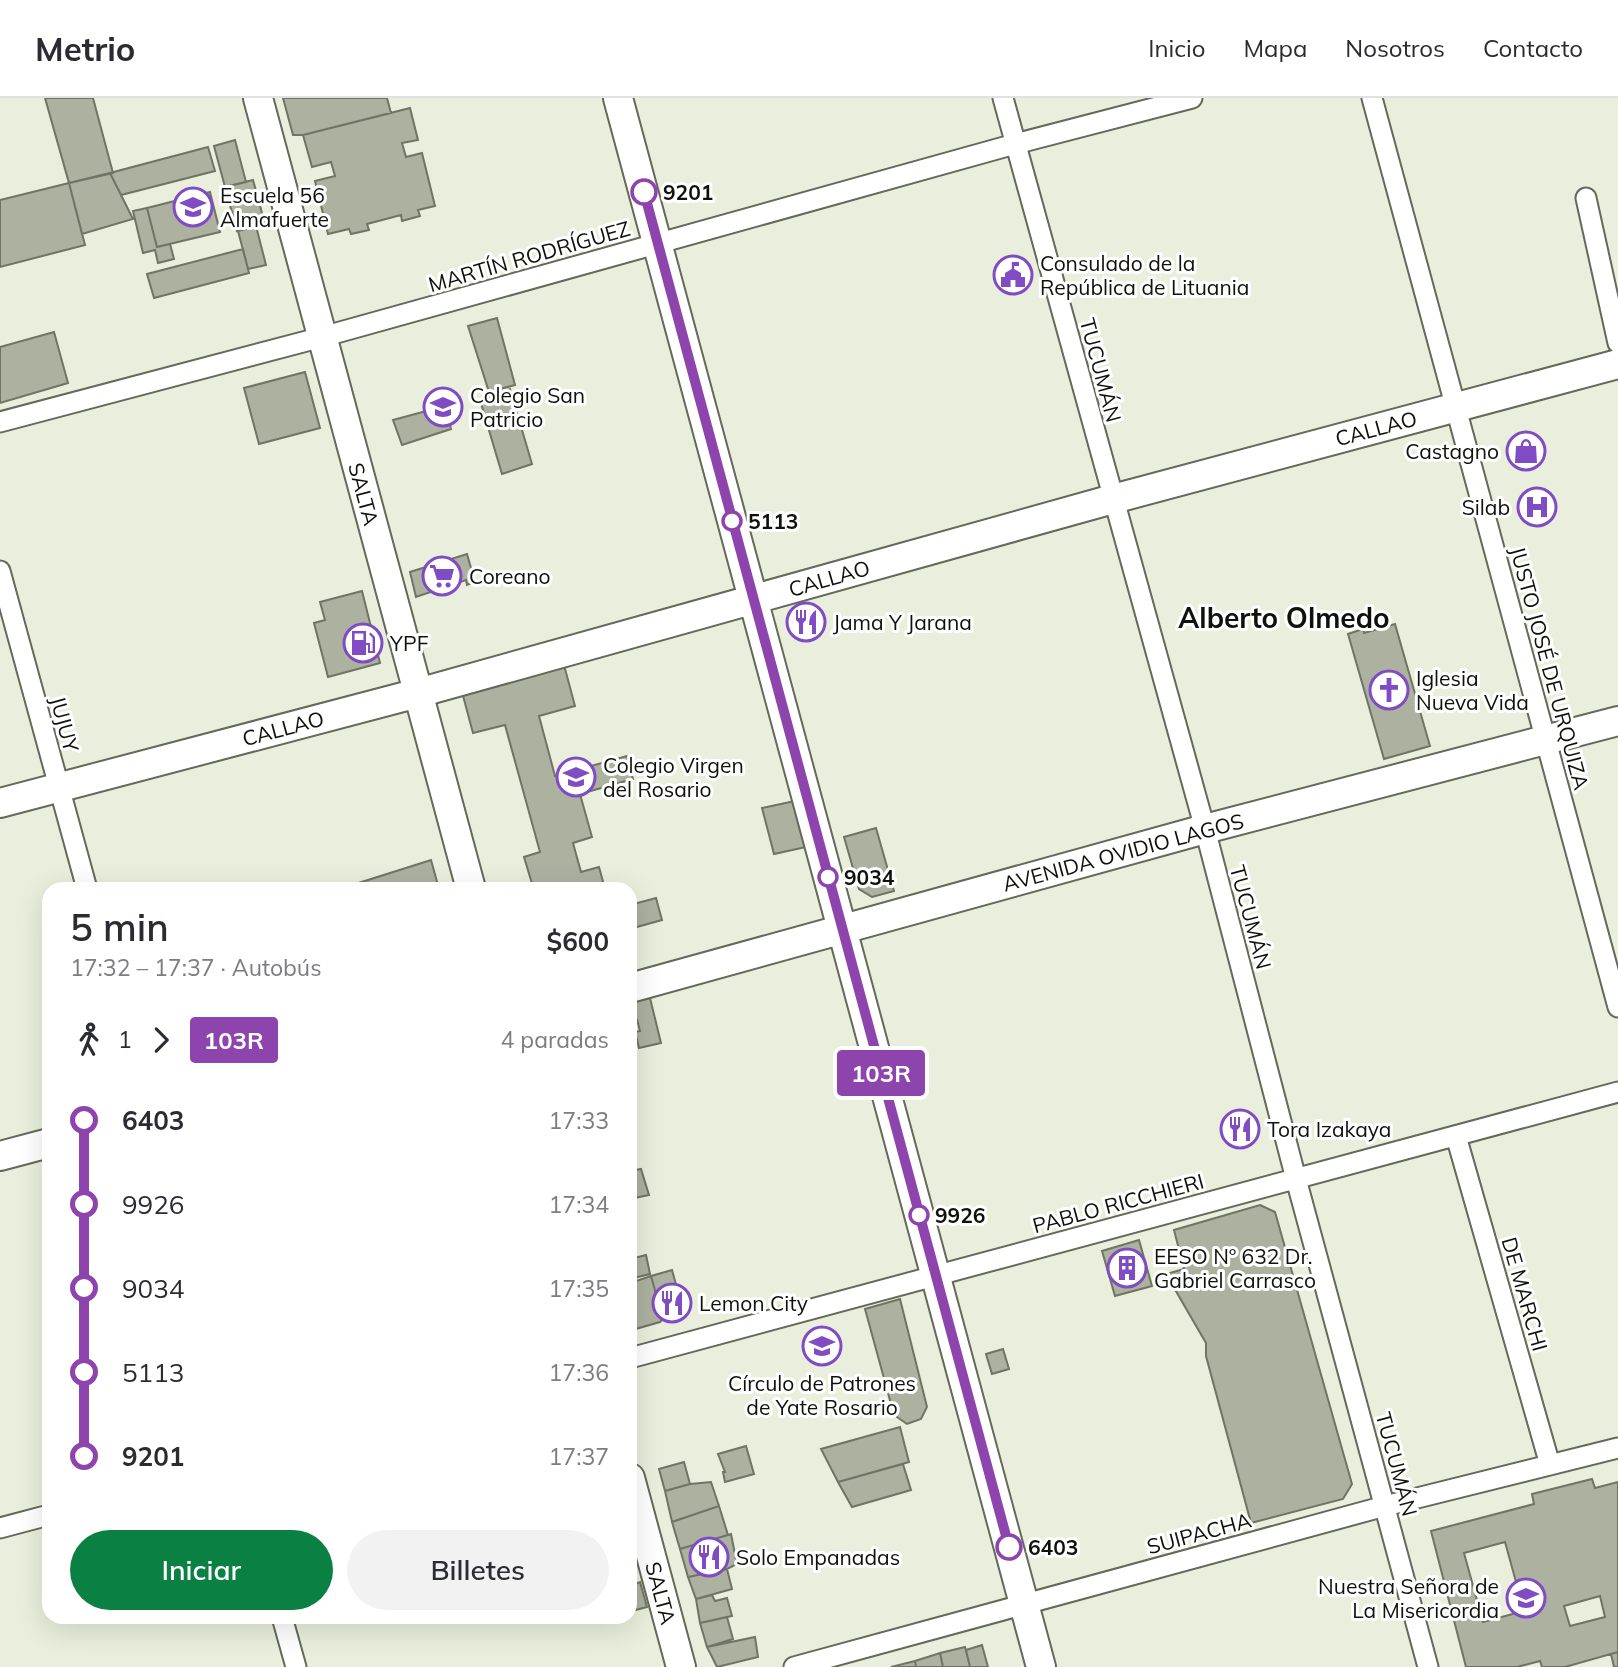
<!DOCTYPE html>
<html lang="es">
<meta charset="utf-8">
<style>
body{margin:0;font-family:Mulish,sans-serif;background:#f2f2f3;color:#2b2b33;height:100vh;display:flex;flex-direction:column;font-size:26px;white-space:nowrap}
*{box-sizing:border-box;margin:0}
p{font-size:23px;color:#7c7c81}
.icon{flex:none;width:38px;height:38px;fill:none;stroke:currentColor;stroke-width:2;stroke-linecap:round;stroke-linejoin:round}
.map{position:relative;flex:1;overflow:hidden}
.details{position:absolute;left:42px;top:784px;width:595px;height:742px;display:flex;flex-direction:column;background:#fff;border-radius:21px;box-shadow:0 7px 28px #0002}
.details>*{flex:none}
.badge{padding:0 14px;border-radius:5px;font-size:24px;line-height:46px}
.map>.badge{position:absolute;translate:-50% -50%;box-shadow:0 0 0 4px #fff}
.legs{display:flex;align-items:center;gap:10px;height:77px;padding:0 28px;font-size:23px}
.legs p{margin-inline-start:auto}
.head{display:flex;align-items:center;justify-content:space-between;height:119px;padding:0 28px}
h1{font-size:38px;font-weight:600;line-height:52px}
.action{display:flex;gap:14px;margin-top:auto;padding:14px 28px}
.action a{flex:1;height:80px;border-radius:42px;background:#0b8043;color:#fff;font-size:28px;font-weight:600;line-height:80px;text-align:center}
.action a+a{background:#f2f2f3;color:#2b2b33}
ul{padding:0 28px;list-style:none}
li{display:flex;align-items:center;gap:24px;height:84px;font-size:26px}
li i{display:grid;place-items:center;width:10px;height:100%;margin:0 9px;background:currentColor}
li i::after{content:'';width:18px;height:18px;margin:-9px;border:5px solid;border-radius:50%;background:#fff}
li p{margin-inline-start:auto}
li:first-child i{background:linear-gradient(#0000 50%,currentColor 0)}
li:last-child i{background:linear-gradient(currentColor 50%,#0000 0)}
header{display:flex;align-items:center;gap:42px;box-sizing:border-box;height:98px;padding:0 35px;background:#fff;border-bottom:2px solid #e1e1e2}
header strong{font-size:33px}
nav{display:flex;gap:38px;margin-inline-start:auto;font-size:24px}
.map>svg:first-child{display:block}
.building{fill:#acb1a0;stroke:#707464;stroke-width:2;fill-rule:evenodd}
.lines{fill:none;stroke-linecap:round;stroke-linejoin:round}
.minor-casing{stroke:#656959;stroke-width:23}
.secondary-casing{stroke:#656959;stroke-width:32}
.minor{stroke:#fff;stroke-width:19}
.secondary{stroke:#fff;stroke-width:28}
.line-1-casing{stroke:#fff;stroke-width:16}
.line-1{stroke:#8e44ad;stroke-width:10}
.stop-1-dot{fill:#fff;stroke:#8e44ad;stroke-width:3.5}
.labels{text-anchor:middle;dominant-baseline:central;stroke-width:6;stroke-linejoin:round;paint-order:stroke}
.stop-label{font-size:21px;font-weight:bold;fill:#0f110b;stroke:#fff;text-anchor:start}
.poi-label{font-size:21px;fill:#0f110b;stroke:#fff;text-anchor:start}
.street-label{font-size:21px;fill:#0f110b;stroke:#fff}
.district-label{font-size:28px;font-weight:bold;fill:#0f110b;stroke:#fff}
</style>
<header>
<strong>Metrio</strong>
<nav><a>Inicio</a><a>Mapa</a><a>Nosotros</a><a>Contacto</a></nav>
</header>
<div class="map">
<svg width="1618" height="1569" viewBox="0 0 1618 1569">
<rect width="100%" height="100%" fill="#e9efdc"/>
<path class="building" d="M45,0H93L113,75L69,85Z
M283,0H387L391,15L303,37H293Z
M410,10L418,42L402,45L406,59L422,55L435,108L418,112L420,118L402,123L401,117L367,126L369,132L351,136L349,131L328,136L315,83L335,78L331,64L312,69L303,37Z
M235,42L246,84L225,89L214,48Z
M208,49L215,73L121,97L110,75Z
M110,75L133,121L82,136L69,85Z
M253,82L265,126L237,133L225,89Z
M69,85L85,147L0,169V102Z
M210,94L220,134L157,149L147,110Z
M147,110L157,149L170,146L174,161L158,165L155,152L143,155L133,113Z
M256,128L266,167L248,171L238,133Z
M243,151L249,175L154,200L147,176Z
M497,220L515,287L489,294L468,228Z
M54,234L68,285L0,305V249Z
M305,274L320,330L259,346L244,290Z
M510,291L532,366L502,376L480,302Z
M445,308L451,331L402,347L393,322Z
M467,456L475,484L467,487L466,482L416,499L410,474Z
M362,493L380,565L328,579L314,525L325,522L320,504Z
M1395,526L1430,648L1384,661L1348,536L1363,531L1364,535Z
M564,567L575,608L539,618L555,678L627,658L633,681L580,696L592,739L573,745L581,774L599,769L605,791H549L548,785L533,789L524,759L540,754L505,627L473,635L462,594Z
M795,703L806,749L774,756L762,710Z
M876,730L894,793L872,799L859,791L844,739Z
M431,762L439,791H350L349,788Z
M656,800L662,822L630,831V807Z
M650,900L661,945L639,950L635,934L640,933L637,922L632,923L630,904Z
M641,1071L649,1097L630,1101V1073Z
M1260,1107L1275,1114L1352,1386L1343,1401L1251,1425L1206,1258V1245L1166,1176L1184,1171L1174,1132Z
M1139,1142L1152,1188L1115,1198L1102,1153Z
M646,1157L650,1176L630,1181V1161Z
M672,1172L684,1215L663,1221L651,1178Z
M651,1178L663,1221L660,1224L632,1232L630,1229V1185Z
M900,1201L927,1309L921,1321L907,1326L894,1317L865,1211Z
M1003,1251L1009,1271L992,1276L986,1256Z
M900,1329L909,1364L838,1384L821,1351Z
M746,1348L754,1376L725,1384L723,1374H725L718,1356Z
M684,1364L690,1386L665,1393L659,1371Z
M903,1366L911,1392L852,1409L838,1384Z
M1592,1381L1595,1390L1618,1384V1554L1565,1569H1542L1540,1563L1517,1569H1466L1431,1433L1534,1406L1532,1396ZM1505,1444L1524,1513L1483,1524L1464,1455ZM1600,1498L1605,1519L1570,1528L1564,1508Z
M711,1384L719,1408L672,1424L665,1393L690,1386Z
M719,1408L728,1437L680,1451L672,1424Z
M731,1436L737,1466L727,1471L688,1479L680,1451Z
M727,1471L732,1491L696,1501L688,1479Z
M640,1484L647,1509L632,1513L630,1488Z
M712,1497L715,1503L727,1500L732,1518L700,1525L696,1501Z
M727,1519L733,1541L707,1549L700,1525Z
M755,1539L758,1559L717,1569L707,1549Z
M982,1547L988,1569H970L966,1552Z
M965,1549L970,1569H943L940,1555Z
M1618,1554V1569H1614L1611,1556Z
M940,1555L943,1569H916L915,1563Z
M915,1563L916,1569H891Z"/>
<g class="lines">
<defs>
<path id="minor" d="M1003,0L1205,731L1296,1081L1428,1569
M1372,0L1618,909
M1586,100L1618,245
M0,324L322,239L1015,46L1192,0
M0,473L87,791
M1456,1038L1550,1367
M630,1260L1618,994
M0,1430L49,1417
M282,1519L296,1569
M794,1569L1385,1408L1618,1350"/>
<path id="secondary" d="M258,0L471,791
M618,0L1041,1569
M0,705L418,595L1113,401L1618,266
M630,890L1205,731L1618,623
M0,1058L49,1045
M630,1380L681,1569"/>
</defs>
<use href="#minor" class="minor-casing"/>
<use href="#secondary" class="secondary-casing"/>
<use href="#minor" class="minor"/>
<use href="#secondary" class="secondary"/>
</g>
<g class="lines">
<defs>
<path id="line-1" d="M644,94L1009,1449"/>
</defs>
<use href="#line-1" class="line-1-casing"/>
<use href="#line-1" class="line-1"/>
</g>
<defs>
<symbol id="school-ring" viewBox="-11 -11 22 22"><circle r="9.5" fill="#fff" stroke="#804cc4" stroke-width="1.5"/><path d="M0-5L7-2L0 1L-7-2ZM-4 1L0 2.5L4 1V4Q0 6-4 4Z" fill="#804cc4"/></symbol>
<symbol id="civic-ring" viewBox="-11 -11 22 22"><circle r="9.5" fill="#fff" stroke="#804cc4" stroke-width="1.5"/><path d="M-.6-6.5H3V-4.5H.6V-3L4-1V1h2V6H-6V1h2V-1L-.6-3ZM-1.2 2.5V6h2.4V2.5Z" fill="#804cc4"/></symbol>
<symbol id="shop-ring" viewBox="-11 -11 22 22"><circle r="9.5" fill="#fff" stroke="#804cc4" stroke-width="1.5"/><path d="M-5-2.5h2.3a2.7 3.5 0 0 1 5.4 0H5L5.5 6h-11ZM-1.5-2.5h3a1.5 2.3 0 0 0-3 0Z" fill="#804cc4"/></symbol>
<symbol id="hospital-ring" viewBox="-11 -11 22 22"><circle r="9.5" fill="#fff" stroke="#804cc4" stroke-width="1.5"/><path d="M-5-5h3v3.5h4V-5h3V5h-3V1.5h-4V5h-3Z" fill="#804cc4"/></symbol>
<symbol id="supermarket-ring" viewBox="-11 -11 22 22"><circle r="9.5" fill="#fff" stroke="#804cc4" stroke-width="1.5"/><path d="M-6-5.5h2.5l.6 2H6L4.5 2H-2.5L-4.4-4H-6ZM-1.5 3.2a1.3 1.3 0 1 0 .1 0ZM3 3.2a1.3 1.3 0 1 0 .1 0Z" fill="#804cc4"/></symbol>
<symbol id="restaurant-ring" viewBox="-11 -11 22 22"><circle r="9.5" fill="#fff" stroke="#804cc4" stroke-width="1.5"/><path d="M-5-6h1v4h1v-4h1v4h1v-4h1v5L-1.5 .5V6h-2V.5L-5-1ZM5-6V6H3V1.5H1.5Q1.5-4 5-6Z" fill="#804cc4"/></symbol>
<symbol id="fuel-ring" viewBox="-11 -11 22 22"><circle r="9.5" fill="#fff" stroke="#804cc4" stroke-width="1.5"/><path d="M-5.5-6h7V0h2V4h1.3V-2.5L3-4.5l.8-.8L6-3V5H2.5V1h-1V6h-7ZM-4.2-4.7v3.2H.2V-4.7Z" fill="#804cc4"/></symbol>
<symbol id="church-ring" viewBox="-11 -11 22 22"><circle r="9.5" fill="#fff" stroke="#804cc4" stroke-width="1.5"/><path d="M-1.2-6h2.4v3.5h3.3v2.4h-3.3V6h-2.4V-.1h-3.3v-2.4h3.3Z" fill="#804cc4"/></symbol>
<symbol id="university-ring" viewBox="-11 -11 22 22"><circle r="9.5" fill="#fff" stroke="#804cc4" stroke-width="1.5"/><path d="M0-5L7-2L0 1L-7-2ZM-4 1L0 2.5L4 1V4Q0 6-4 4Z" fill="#804cc4"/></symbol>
<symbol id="building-ring" viewBox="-11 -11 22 22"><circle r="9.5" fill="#fff" stroke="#804cc4" stroke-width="1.5"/><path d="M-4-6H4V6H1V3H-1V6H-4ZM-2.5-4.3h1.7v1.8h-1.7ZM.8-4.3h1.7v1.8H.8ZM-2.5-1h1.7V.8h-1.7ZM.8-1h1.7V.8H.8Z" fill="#804cc4"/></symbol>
</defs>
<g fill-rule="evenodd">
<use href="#school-ring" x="171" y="87" width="44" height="44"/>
<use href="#civic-ring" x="991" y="155" width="44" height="44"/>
<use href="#school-ring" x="421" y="287" width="44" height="44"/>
<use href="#shop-ring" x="1504" y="331" width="44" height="44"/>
<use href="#hospital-ring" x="1515" y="387" width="44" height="44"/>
<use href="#supermarket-ring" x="420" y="456" width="44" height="44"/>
<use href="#restaurant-ring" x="784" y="502" width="44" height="44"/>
<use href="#fuel-ring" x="341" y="523" width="44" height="44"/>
<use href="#church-ring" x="1367" y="570" width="44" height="44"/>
<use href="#university-ring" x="554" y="657" width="44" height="44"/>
<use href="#restaurant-ring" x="1218" y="1009" width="44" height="44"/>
<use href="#building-ring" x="1105" y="1148" width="44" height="44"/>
<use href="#restaurant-ring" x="650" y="1183" width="44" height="44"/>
<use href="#university-ring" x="800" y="1226" width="44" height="44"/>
<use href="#restaurant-ring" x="687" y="1437" width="44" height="44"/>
<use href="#school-ring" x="1504" y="1478" width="44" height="44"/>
</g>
<g class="stop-1-dot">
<circle cx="644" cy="94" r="12"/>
<circle cx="732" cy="423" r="9"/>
<circle cx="828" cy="779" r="9"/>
<circle cx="919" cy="1117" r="9"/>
<circle cx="1009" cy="1449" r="12"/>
</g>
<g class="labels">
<g class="stop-label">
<text x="663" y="94">9201</text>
<text x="748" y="423">5113</text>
<text x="844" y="779">9034</text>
<text x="935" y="1117">9926</text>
<text x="1028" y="1449">6403</text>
</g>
<g class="poi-label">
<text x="220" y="97">Escuela 56<tspan x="220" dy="24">Almafuerte</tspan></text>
<text x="1040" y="165">Consulado de la<tspan x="1040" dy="24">República de Lituania</tspan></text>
<text x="470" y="297">Colegio San<tspan x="470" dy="24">Patricio</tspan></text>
<text x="1499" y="353" text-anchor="end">Castagno</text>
<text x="1510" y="409" text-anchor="end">Silab</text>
<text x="469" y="478">Coreano</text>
<text x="833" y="524">Jama Y Jarana</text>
<text x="390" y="545">YPF</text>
<text x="1416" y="580">Iglesia<tspan x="1416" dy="24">Nueva Vida</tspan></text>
<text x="603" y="667">Colegio Virgen<tspan x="603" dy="24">del Rosario</tspan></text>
<text x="1267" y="1031">Tora Izakaya</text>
<text x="1154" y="1158">EESO Nº 632 Dr.<tspan x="1154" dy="24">Gabriel Carrasco</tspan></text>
<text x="699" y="1205">Lemon City</text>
<text x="822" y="1285" text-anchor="middle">Círculo de Patrones<tspan x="822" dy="24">de Yate Rosario</tspan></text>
<text x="736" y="1459">Solo Empanadas</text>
<text x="1499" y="1488" text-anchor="end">Nuestra Señora de<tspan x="1499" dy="24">La Misericordia</tspan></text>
</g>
<g class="street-label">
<text transform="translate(529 158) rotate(-16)">MARTÍN RODRÍGUEZ</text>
<text transform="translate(1101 272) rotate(75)">TUCUMÁN</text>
<text transform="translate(1376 330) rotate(-15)">CALLAO</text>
<text transform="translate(364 396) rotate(75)">SALTA</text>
<text transform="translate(829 480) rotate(-16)">CALLAO</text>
<text transform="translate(1550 570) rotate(75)">JUSTO JOSÉ DE URQUIZA</text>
<text transform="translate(65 626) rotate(75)">JUJUY</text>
<text transform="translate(283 630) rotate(-15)">CALLAO</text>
<text transform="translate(1123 754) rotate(-15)">AVENIDA OVIDIO LAGOS</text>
<text transform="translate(1251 819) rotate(75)">TUCUMÁN</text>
<text transform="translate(1118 1105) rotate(-15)">PABLO RICCHIERI</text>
<text transform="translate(1525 1196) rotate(74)">DE MARCHI</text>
<text transform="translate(1397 1366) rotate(75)">TUCUMÁN</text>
<text transform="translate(1199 1435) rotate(-15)">SUIPACHA</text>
<text transform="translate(661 1495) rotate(75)">SALTA</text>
</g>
<g class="district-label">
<text x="1284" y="519">Alberto Olmedo</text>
</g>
</g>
</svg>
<b class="badge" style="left:881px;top:975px;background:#8e44ad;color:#fff">103R</b>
<section class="details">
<div class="head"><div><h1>5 min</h1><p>17:32 – 17:37 · Autobús</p></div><b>$600</b></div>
<div class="legs"><svg class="icon" aria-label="walk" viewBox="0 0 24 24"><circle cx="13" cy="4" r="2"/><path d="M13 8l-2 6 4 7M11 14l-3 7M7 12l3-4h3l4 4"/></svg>1<svg class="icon" aria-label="forward" viewBox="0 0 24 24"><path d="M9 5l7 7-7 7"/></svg><b class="badge" style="background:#8e44ad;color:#fff">103R</b><p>4 paradas</p></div>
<ul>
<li><i style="color:#8e44ad"></i><b>6403</b><p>17:33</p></li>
<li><i style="color:#8e44ad"></i><span>9926</span><p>17:34</p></li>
<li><i style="color:#8e44ad"></i><span>9034</span><p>17:35</p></li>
<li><i style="color:#8e44ad"></i><span>5113</span><p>17:36</p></li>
<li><i style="color:#8e44ad"></i><b>9201</b><p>17:37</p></li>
</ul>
<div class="action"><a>Iniciar</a><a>Billetes</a></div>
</section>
</div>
